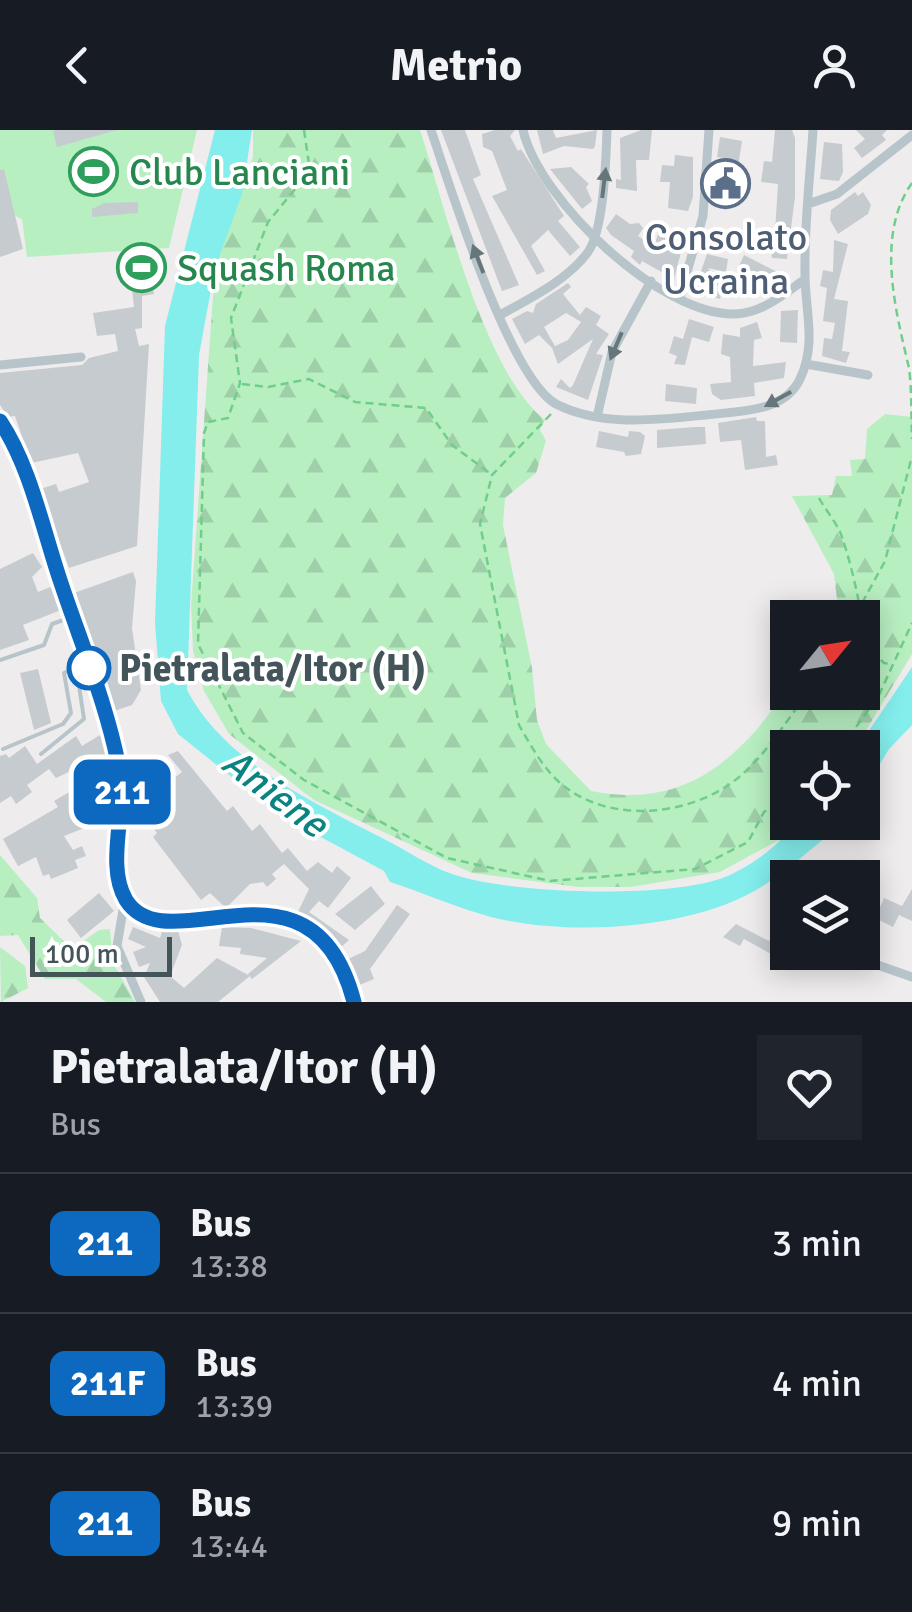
<!DOCTYPE html>
<html lang="it">
<style>
body{margin:0;font-family:Signika,sans-serif;background:#20242c;color:#f1f3f6;height:100vh;display:flex;flex-direction:column;font-size:38px;white-space:nowrap}
*{box-sizing:border-box;margin:0}
p{font-size:32px;color:#9ea1a6}
.icon{flex:none;width:55px;height:55px;fill:none;stroke:currentColor;stroke-width:2;stroke-linecap:round;stroke-linejoin:round}
.map{position:relative;height:872px;overflow:hidden}
.panel{display:flex;flex-direction:column;background:#171b24;flex:1}
.panel>*{flex:none}
.badge{padding:0 20px;border-radius:15px;font-size:35px;line-height:65px}
.needle{width:65px;rotate:60deg}
.tools{position:absolute;left:770px;top:470px;display:grid;gap:20px}
.tools a{display:grid;place-items:center;width:110px;height:110px;border-radius:0px;background:#171b24;box-shadow:0 5px 25px #0003;font-size:50px}
.scale{position:absolute;left:30px;bottom:25px;width:142px;box-sizing:border-box;padding-left:10px;border:5px solid #44555a;border-top:0;font-size:28px;line-height:35px;white-space:nowrap;color:#44555a;-webkit-text-stroke:8px #fff;paint-order:stroke}
.map>.badge{position:absolute;translate:-50% -50%;box-shadow:0 0 0 5px #fff}
.round{display:grid;place-items:center;flex:none;width:105px;height:105px;border-radius:0px;background:#20242c}
.overview{display:flex;align-items:center;justify-content:space-between;height:170px;padding:0 50px}
h1{font-size:48px;font-weight:700;line-height:75px}
ul{padding:0;list-style:none}
li{display:flex;align-items:center;gap:30px;height:140px;padding:0 50px;border-top:2px solid #363941}
li div{flex:1}
li b{display:block;font-size:38px}
li em{font-style:normal}
li .badge{min-width:110px;font-weight:700;text-align:center}
header{display:flex;justify-content:space-between;align-items:center;height:130px;padding:0 50px;background:#171b24;font-size:45px;font-weight:700}
.map>svg:first-child{display:block}
.grass{fill:#b8efc1}
.forest{fill:url(#forest-firs)}
.water{fill:#83eeec}
.building{fill:#c6cbcf;fill-rule:evenodd}
.lines{fill:none;stroke-linecap:round;stroke-linejoin:round}
.path{stroke:#6fce8a;stroke-width:2.5;stroke-dasharray:8 5;stroke-linecap:butt}
.service{stroke:#b7c5ca;stroke-width:4}
.minor{stroke:#b7c5ca;stroke-width:9}
.tertiary{stroke:#b7c5ca;stroke-width:10}
.oneway{fill:#66777c}
.line-casing{stroke:#fff;stroke-width:22}
.line{stroke:#0c69bf;stroke-width:15}
.stop-dot{fill:#fff;stroke:#0c69bf;stroke-width:5}
.labels{text-anchor:middle;dominant-baseline:central;stroke-width:8;stroke-linejoin:round;paint-order:stroke}
.leisure-label{font-size:38px;fill:#27864d;stroke:#fff;text-anchor:start}
.service-label{font-size:38px;fill:#4e5e75;stroke:#fff}
.stop-label{font-size:38px;font-weight:bold;fill:#44555a;stroke:#fff;text-anchor:start}
.water-label{font-size:40px;font-style:italic;fill:#0a8381;stroke:#fff}
</style>
<header><svg class="icon" aria-label="back" viewBox="0 0 24 24"><path d="M15 5l-7 7 7 7"/></svg>Metrio<svg class="icon" aria-label="person" viewBox="0 0 24 24"><circle cx="12" cy="8" r="4"/><path d="M4 21q1-7 8-7t8 7"/></svg></header>
<div class="map">
<svg width="912" height="872" viewBox="0 0 912 872">
<defs>
<pattern id="forest-firs" width="22" height="20" patternUnits="userSpaceOnUse" patternTransform="scale(2.5)"><rect width="22" height="20" fill="#b8efc1"/><path d="M5 1l3.5 6h-7zM16 11l3.5 6h-7z" fill="#9fcfa8"/></pattern>
</defs>
<rect width="100%" height="100%" fill="#efeced"/>
<path class="grass" d="M0,0H197L169,118L27,127L22,89L12,84L0,87Z"/>
<path class="forest" d="M253,0H420C445,76 484,243 545,290L540,300L546,311L536,343L505,368L503,395L532,538L537,590L546,614L591,661C663,675 712,651 758,598C768,586 776,573 787,562H862V488L839,487L834,444L792,366L832,365L836,346H852L850,330L865,329L867,299L885,284L912,287V524L856,617L788,618L787,692L777,711L720,742L631,757H578L472,743L314,670L229,604L204,561L193,521L191,475L215,138L253,26Z
M0,725L37,768L40,788L72,819L99,800L110,799L113,833L135,872H106L76,849H45L18,805L0,806Z
M0,817L25,836L28,858L1,872Z"/>
<path class="water" d="M215,0H252L242,64L215,138L199,225L187,560C225,633 315,673 384,709C406,720 429,736 452,744C509,764 658,768 716,750C741,743 782,716 793,693H843C818,713 793,736 766,754C697,800 571,807 491,787C457,778 424,763 390,752L384,741L278,684L178,604L161,571L155,493L165,196Z
M912,537V595L889,619L863,662L862,618L858,617Z"/>
<path class="building" d="M117,0L57,17L53,1L57,0Z
M441,0H465L481,45L473,49L519,155L502,161Z
M495,0H515L510,6L518,21L521,19L564,86L558,91L580,117L570,126L548,100L531,116L545,141L537,145L492,66L507,60L492,21L483,17L482,4Z
M537,0H553L556,8L597,0L595,16L593,19L564,16L543,24Z
M641,0H652L649,30H636L637,61L616,58V49L621,50L620,8Z
M775,0H792L795,8V67L787,129L772,128L771,109L765,108L766,100L775,101L778,54L761,52L764,31L772,32Z
M856,0H887L882,5L886,10L862,28L854,18L865,9Z
M720,7L742,11L734,63L716,61L718,44L726,45L729,29L717,27Z
M824,12L842,14L843,42L839,51L820,49Z
M675,25L693,27V67L688,81L668,78L670,52H660L662,35L674,36Z
M571,37L589,54L586,57L592,71L582,79L550,39Z
M4,39L23,119L0,127V40Z
M855,62L858,66L863,62L871,75L868,84L838,104L830,90L831,80Z
M138,72V83L92,87V79L104,73Z
M616,84L630,94L639,93L643,98L638,106L654,116L659,101L684,111L674,149L642,131L640,135L631,127L634,121L611,105L606,98Z
M834,110L848,114L834,169L848,171L842,221L850,222L846,233L822,226L824,208L832,209L835,193L823,191L827,158L820,156L823,140L833,142Z
M153,122L158,151L152,152L154,164L142,166V198L135,199L139,216L149,214L137,416L69,438L40,359L56,354L59,362L89,352L78,323L31,333L15,286L8,287L0,275V243L82,235L89,228L118,221L115,204L97,206L93,183L134,177L128,124Z
M707,124L728,129L726,142L708,138L722,159L720,169L694,161Z
M744,125L779,143L771,157L758,150L760,145L739,136Z
M568,153L571,157L563,164L580,185L586,177L601,186L596,195L609,204L596,224L603,225L588,270L556,257L561,249L570,258L573,255L593,209L558,234L552,218L539,205L525,214L512,189L527,181L533,183L536,174ZM566,183L581,192L568,210L555,216L544,197Z
M798,180L797,213L780,212L781,181Z
M689,189L714,197L709,212L692,207L685,235L674,234L677,226L669,223L674,206L683,209Z
M757,192L762,208L754,210L753,236L786,232L784,248L754,253L755,266L721,270L712,264L710,254L731,252L730,227L721,224L723,204L740,207V198Z
M666,254L697,258L696,274L665,271Z
M756,287L757,291H765L766,327L776,325L778,335L745,340L741,310L720,312L718,293Z
M694,297H705L706,314L657,318V300Z
M599,301L628,307L629,301L640,302L645,306L641,324L626,326L624,322L596,317Z
M33,423L42,437L32,447L38,462L53,456L61,480L23,495L29,510L0,520V439Z
M133,442L136,451L132,498L141,560L132,575L114,581L74,463Z
M38,539L51,593L34,600L20,543Z
M100,605L107,624L56,648L49,639L27,655L32,662L16,674L11,666L0,673V626L6,624L9,628L25,616L37,634L76,606L82,616Z
M178,621L227,681L233,676L252,701L260,694L282,723L288,718L307,741L318,732L332,743L337,736L351,748L328,778L319,771L309,782L349,810L340,818L321,796L297,784L309,759L284,734L272,744L276,749L267,757L263,752L250,754L226,778L210,763L201,770L153,707L157,703L144,685L151,680L145,671L182,642L168,625Z
M90,650L104,670L81,682L87,697L64,706L73,720L82,716L86,726L75,730L78,738L51,749L49,744L43,746L36,727L18,736L3,709L58,677L54,671Z
M371,756L385,774L355,800L335,784Z
M912,759V791L899,785L893,797L875,788L884,768L902,776Z
M99,763L114,781L81,808L67,790Z
M397,775L410,784L370,839L374,849L357,856L346,830L365,821Z
M736,794L769,811L773,804L788,812L782,830L744,809L740,816L723,807Z
M133,797L160,808L162,802L178,801L182,815L170,846L184,858L217,828L250,846L218,872H160L144,847L150,833L139,837L133,822L146,817L128,809Z
M222,797L251,798L301,811L252,849L248,844L267,828L240,824L241,818L219,816Z"/>
<g class="lines">
<path class="path" d="M304,0L310,41L268,92L231,188L240,253L228,288L208,292L204,303L198,514L243,603L304,650L447,728L550,751L695,739L748,712L764,682L788,666
M912,53C875,105 896,182 909,238C912,260 911,286 912,309
M242,254L268,257L309,249L355,272L426,278L452,315L491,344
M551,284L492,345L480,394L519,595C531,616 545,642 565,657C611,692 681,686 727,656C762,633 783,594 809,562
M819,368C825,379 835,391 840,402C846,415 862,476 860,488
M862,473L885,431L912,326
M862,512L884,533L892,534
M841,618L879,565L912,493"/>
<path class="service" d="M0,530L44,515L52,494L72,487
M3,619L63,594L71,583L64,543L87,531
M41,624L84,589L76,536"/>
<path class="minor" d="M431,0C450,56 509,248 556,274C601,297 657,290 706,285C738,281 784,283 800,249C817,213 805,181 805,144C804,96 810,48 813,0
M523,0C539,70 661,187 736,184C762,183 784,164 804,150
M808,74L837,64L912,5
M680,167L703,86L709,0
M500,185C529,169 568,150 588,122C604,100 606,29 607,0
M806,234L868,245
M0,235L81,227
M597,287L612,222L651,151
M125,768L117,816L141,872
M776,792L788,798
M840,822L912,847"/>
<path class="tertiary" d="M0,291C29,337 42,396 59,447C80,511 108,576 120,643C126,681 105,736 126,770C168,837 312,710 354,872"/>
</g>
<defs><path id="oneway-solid" d="M-6-.8H1V-3.2L6.5 0L1 3.2V.8H-6Z" transform="scale(2.5)"/></defs>
<g class="oneway">
<use href="#oneway-solid" transform="translate(604 53) rotate(-83)"/>
<use href="#oneway-solid" transform="translate(478 129) rotate(-111)"/>
<use href="#oneway-solid" transform="translate(616 216) rotate(113)"/>
<use href="#oneway-solid" transform="translate(778 269) rotate(151)"/>
</g>
<g class="lines">
<defs>
<path id="line" d="M0,291C30,336 42,396 59,447C80,511 108,576 120,643C127,681 105,735 126,770C168,837 312,710 354,872"/>
</defs>
<use href="#line" class="line-casing"/>
<use href="#line" class="line"/>
</g>
<defs>
<symbol id="stadium-ring" viewBox="-11 -11 22 22"><circle r="9.5" fill="#fff" stroke="#2e9e5b" stroke-width="1.5"/><path d="M0-5a6.5 5 0 1 0 0 10a6.5 5 0 1 0 0-10ZM-3.5-1.8h7v3.6h-7Z" fill="#2e9e5b"/></symbol>
<symbol id="civic-ring" viewBox="-11 -11 22 22"><circle r="9.5" fill="#fff" stroke="#5c6f8a" stroke-width="1.5"/><path d="M-.6-6.5H3V-4.5H.6V-3L4-1V1h2V6H-6V1h2V-1L-.6-3ZM-1.2 2.5V6h2.4V2.5Z" fill="#5c6f8a"/></symbol>
</defs>
<g fill-rule="evenodd">
<use href="#stadium-ring" x="66" y="14" width="55" height="55"/>
<use href="#civic-ring" x="698" y="26" width="55" height="55"/>
<use href="#stadium-ring" x="114" y="110" width="55" height="55"/>
</g>
<circle class="stop-dot" cx="89" cy="538" r="20"/>
<g class="labels">
<g class="leisure-label">
<text x="129" y="42">Club Lanciani</text>
<text x="177" y="138">Squash Roma</text>
</g>
<g class="service-label">
<text x="726" y="107">Consolato<tspan x="726" dy="44">Ucraina</tspan></text>
</g>
<g class="stop-label">
<text x="119" y="538">Pietralata/Itor (H)</text>
</g>
<g class="water-label">
<text transform="translate(275 663) rotate(37)">Aniene</text>
</g>
</g>
</svg>
<div class="tools">
<a><svg class="needle" viewBox="-14 -14 28 28"><path d="M0-13l5 13h-10z" fill="#e53935"/><path d="M0 13l5-13h-10z" fill="#9ea1a6"/></svg></a>
<a><svg class="icon" aria-label="locate" viewBox="0 0 24 24"><circle cx="12" cy="12" r="6"/><path d="M12 2v4M12 18v4M2 12h4M18 12h4"/></svg></a>
<a><svg class="icon" aria-label="layers" viewBox="0 0 24 24"><path d="M12 4l9 5-9 5-9-5zM3 14l9 5 9-5"/></svg></a>
</div>
<div class="scale">100 m</div>
<b class="badge" style="left:122px;top:662px;background:#0c69bf;color:#fff">211</b>
</div>
<section class="panel">
<div class="overview"><div><h1>Pietralata/Itor (H)</h1><p>Bus</p></div><a class="round"><svg class="icon" aria-label="heart" viewBox="0 0 24 24"><path d="M12 20l-8-8c-3-5 5-10 8-4 3-6 11-1 8 4z"/></svg></a></div>
<ul>
<li><span class="badge" style="background:#0c69bf;color:#fff">211</span><div><b>Bus</b><p>13:38</p></div><em>3 min</em></li>
<li><span class="badge" style="background:#0c69bf;color:#fff">211F</span><div><b>Bus</b><p>13:39</p></div><em>4 min</em></li>
<li><span class="badge" style="background:#0c69bf;color:#fff">211</span><div><b>Bus</b><p>13:44</p></div><em>9 min</em></li>
</ul>
</section>
